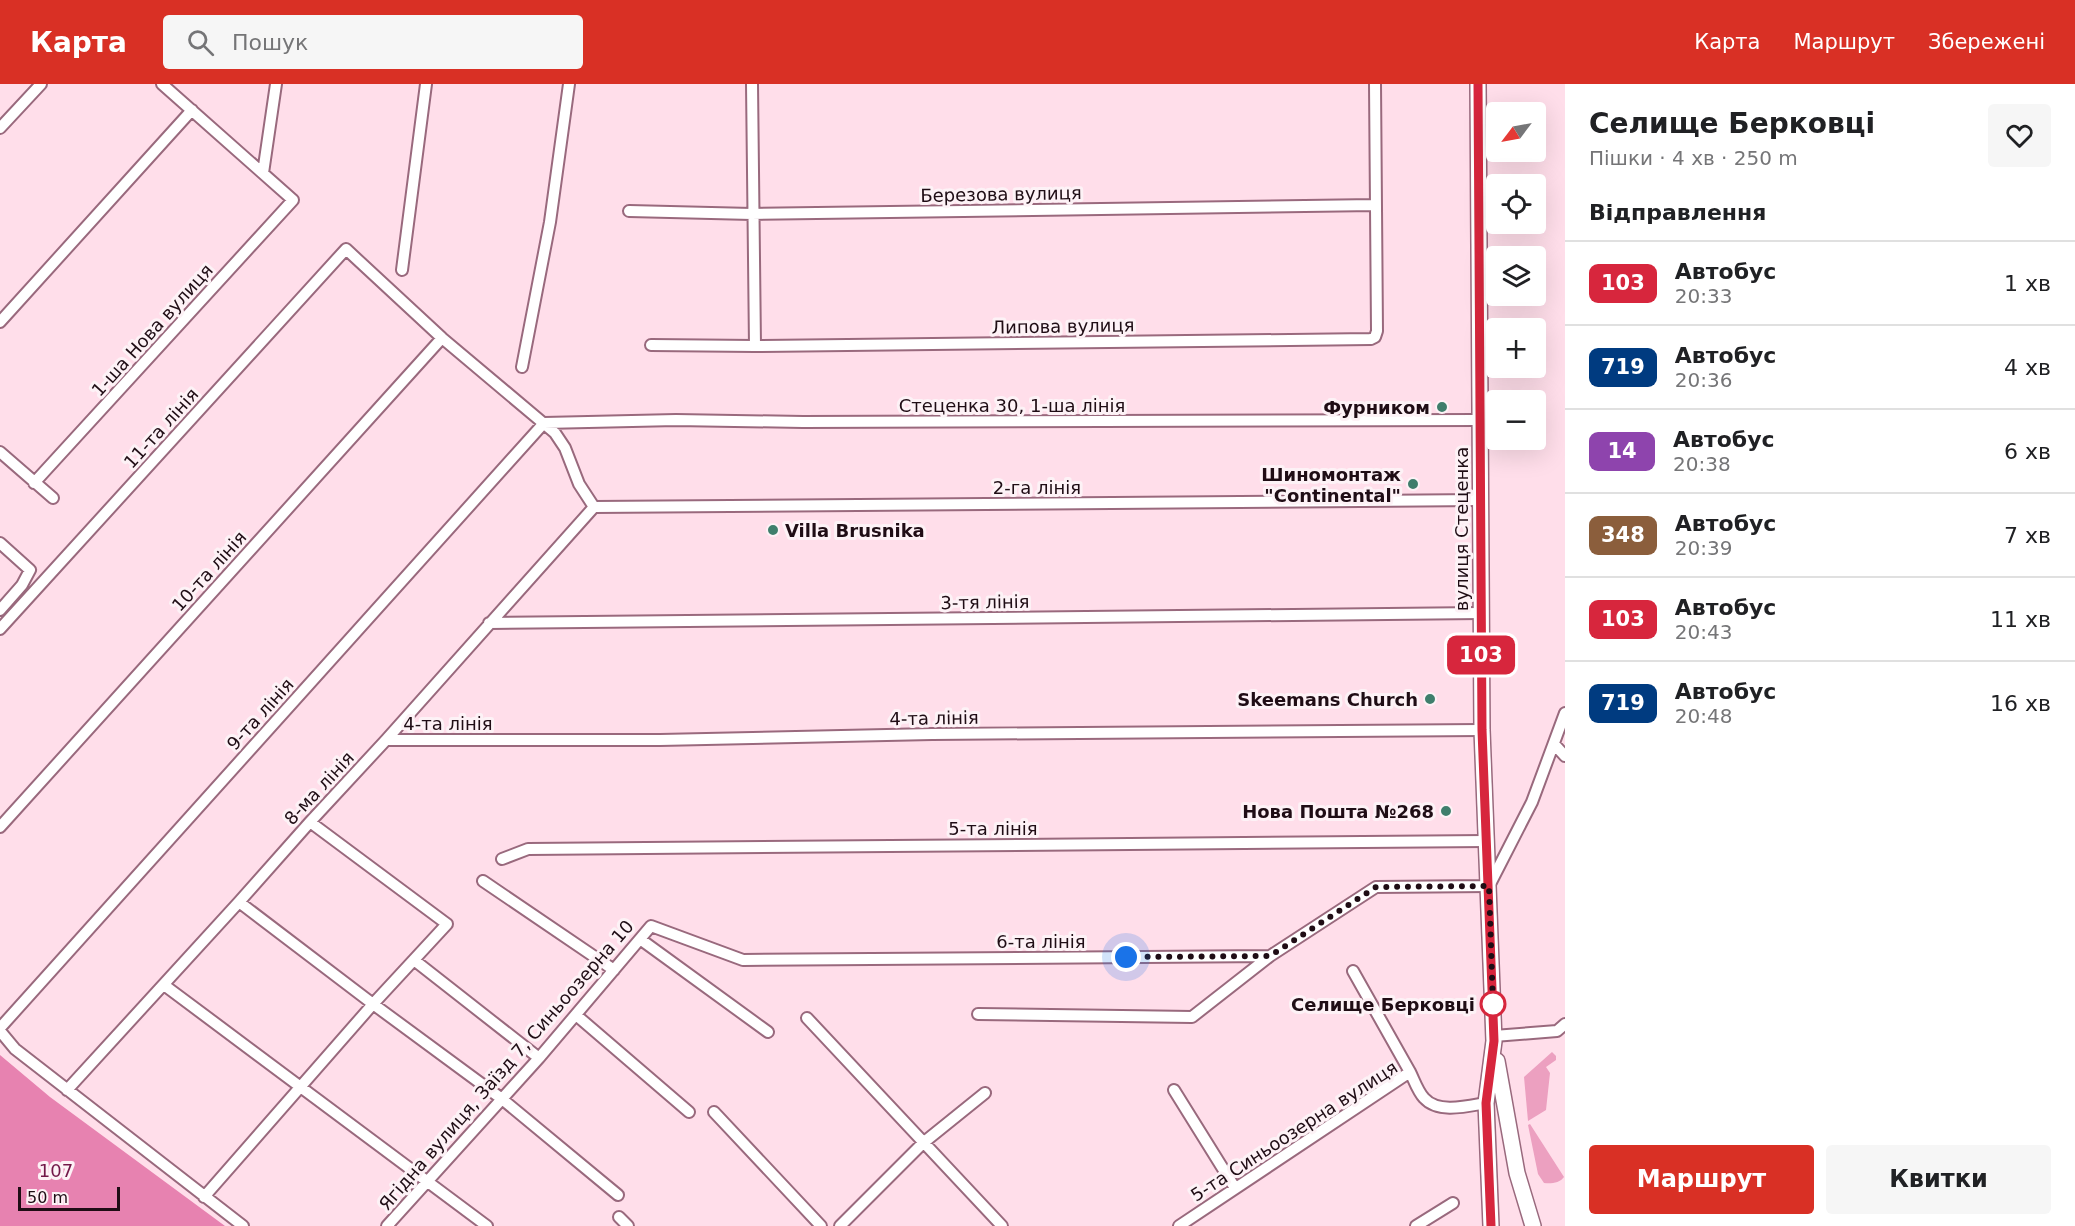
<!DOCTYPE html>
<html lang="uk">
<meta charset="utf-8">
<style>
body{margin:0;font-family:"DejaVu Sans",sans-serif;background:#f6f6f6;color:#202124;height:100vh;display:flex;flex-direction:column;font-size:22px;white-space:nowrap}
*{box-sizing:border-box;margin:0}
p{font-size:20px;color:#757577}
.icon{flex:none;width:33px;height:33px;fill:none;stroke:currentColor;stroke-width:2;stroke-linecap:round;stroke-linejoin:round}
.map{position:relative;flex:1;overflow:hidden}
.panel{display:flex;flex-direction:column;background:#fff;width:510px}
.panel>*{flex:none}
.badge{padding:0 12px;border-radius:9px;font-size:21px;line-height:39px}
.needle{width:39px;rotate:238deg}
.tools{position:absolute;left:1486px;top:18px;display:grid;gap:12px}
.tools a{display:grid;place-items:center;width:60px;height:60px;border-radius:6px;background:#fff;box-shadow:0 6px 24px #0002;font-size:30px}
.scale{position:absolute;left:18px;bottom:15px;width:102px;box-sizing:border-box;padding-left:6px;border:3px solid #1f0d15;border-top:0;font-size:16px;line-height:21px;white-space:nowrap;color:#1f0d15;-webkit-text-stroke:4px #fdf2f6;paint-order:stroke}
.you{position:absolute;width:30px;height:30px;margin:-15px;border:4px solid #fff;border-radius:50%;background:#1a73e8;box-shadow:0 0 0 9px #1a73e833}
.map>.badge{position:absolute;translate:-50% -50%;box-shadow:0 0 0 3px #fff}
h2{padding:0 24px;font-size:22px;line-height:54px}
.round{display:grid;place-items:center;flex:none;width:63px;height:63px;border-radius:6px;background:#f6f6f6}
.summary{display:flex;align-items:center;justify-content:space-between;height:102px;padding:0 24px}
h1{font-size:28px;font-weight:600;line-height:45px}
.cta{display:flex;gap:12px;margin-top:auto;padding:12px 24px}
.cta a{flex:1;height:69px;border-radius:6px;background:#d93025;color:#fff;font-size:24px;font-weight:600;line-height:69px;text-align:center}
.cta a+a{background:#f6f6f6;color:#202124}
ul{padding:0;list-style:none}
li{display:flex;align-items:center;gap:18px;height:84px;padding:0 24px;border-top:2px solid #e0e0e0}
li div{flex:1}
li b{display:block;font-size:22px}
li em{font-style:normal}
li .badge{min-width:66px;font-weight:700;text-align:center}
header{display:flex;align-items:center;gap:36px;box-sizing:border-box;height:84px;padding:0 30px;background:#d93025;color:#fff}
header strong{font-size:28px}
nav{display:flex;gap:33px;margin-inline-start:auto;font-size:21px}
.search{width:420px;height:54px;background:#f6f6f6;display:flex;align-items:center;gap:15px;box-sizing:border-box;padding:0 21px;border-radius:6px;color:#757577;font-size:22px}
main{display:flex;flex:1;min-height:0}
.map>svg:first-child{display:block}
.green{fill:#eca0c0}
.forest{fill:#e782b0}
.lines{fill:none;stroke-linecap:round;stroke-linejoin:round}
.street-casing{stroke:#99697d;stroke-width:14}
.secondary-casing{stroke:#99697d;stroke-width:18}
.street{stroke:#fff;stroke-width:10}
.secondary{stroke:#fff;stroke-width:15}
.line-casing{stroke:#fff;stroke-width:14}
.line{stroke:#d7263d;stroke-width:9}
.walk{stroke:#1f0d15;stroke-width:6;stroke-dasharray:0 10.8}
.poi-dot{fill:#3f7e6c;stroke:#fdf2f6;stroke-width:2}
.stop-dot{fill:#fff;stroke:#d7263d;stroke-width:3}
.labels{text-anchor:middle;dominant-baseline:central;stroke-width:6;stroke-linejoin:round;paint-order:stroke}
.street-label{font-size:18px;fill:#1f0d15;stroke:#fdf2f6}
.poi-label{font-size:18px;font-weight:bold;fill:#1f0d15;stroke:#fdf2f6;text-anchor:end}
.stop-label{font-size:18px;font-weight:bold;fill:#1f0d15;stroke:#fdf2f6;text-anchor:end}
.park-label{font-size:18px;fill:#721849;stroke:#fdf2f6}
</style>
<header>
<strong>Карта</strong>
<div class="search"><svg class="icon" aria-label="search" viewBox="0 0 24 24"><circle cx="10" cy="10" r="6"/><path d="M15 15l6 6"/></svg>Пошук</div>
<nav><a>Карта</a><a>Маршрут</a><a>Збережені</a></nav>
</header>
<main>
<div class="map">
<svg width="1565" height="1142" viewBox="0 0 1565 1142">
<rect width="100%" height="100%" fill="#ffdeea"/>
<path class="green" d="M1552,968L1556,972V976L1546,983L1550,989L1546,1026L1528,1037L1524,993Z
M1530,1040L1564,1093C1560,1099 1551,1100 1544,1099L1538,1090L1528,1041Z"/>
<path class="forest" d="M0,971L50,1013L225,1142H0Z"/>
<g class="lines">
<defs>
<path id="street" d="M752,0L755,262
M0,44L41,0
M263,89L276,0
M629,127L752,130L1374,121
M402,186L426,0
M0,238L192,26
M651,261L755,262L1371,255L1375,253L1377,247L1375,0
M522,283L550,138L569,0
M544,339L676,336L803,338L1480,336
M0,368L53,414
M34,399L293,116L162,0
M594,423L1481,416
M0,459L30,486L22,501L0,526
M489,539L1481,529
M0,545L346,165L442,254L555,349L565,364L579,400L594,423
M386,656H660L932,650L1482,646
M1554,660L1565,672
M0,743L442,254
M502,775L528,765L1487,757
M483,797L614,886
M239,818L373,920L502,1015L618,1111
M640,855L768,948
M414,876L539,974
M1353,887L1410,988
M164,901L487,1142
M978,930L1192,933L1270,872L1376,803L1489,802L1532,718L1565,629
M576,931L689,1028
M807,934L1002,1142
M0,944L544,339
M0,947L15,965L243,1142
M1494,952L1557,947L1565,940
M67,1006L239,818L310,738L386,656L594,423
M1174,1006L1235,1104
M714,1028L821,1142
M204,1113L373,920L447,840L310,738
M619,1133L628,1142
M387,1142L539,974L651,842L743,876L1270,872
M840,1142L923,1059L985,1009
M1179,1142L1410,988C1414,996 1418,1008 1424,1014C1438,1030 1468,1022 1486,1019
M1416,1142L1453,1119"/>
<path id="secondary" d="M1478,0L1482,646L1494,957L1486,1019L1491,1142
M1497,977L1517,1089L1533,1142"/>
</defs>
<use href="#street" class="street-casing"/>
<use href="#secondary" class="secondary-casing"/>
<use href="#street" class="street"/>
<use href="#secondary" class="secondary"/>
</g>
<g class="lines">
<defs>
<path id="line" d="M1478,0L1482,646L1494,957L1486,1019L1491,1142"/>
</defs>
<use href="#line" class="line-casing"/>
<use href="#line" class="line"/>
<path class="walk" d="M1126,873L1270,872L1376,803L1489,802L1493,922V920"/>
</g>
<g class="poi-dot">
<circle cx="1442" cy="323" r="6"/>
<circle cx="1413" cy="400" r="6"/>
<circle cx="773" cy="446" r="6"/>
<circle cx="1430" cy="615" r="6"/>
<circle cx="1446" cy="727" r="6"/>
</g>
<circle class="stop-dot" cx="1493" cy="920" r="12"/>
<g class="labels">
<g class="street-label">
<text transform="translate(1001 110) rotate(-1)">Березова вулиця</text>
<text transform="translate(1063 242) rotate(-1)">Липова вулиця</text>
<text transform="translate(152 246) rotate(-48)">1-ша Нова вулиця</text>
<text x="1012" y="321">Стеценка 30, 1-ша лінія</text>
<text transform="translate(161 344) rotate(-48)">11-та лінія</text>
<text x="1037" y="403">2-га лінія</text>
<text transform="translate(1461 445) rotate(-90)">вулиця Стеценка</text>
<text transform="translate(209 487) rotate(-48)">10-та лінія</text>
<text transform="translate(985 518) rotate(-1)">3-тя лінія</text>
<text transform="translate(260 630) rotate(-48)">9-та лінія</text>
<text transform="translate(934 634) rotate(-1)">4-та лінія</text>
<text x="448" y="639">4-та лінія</text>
<text transform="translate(319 704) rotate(-47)">8-ма лінія</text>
<text x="993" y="744">5-та лінія</text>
<text x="1041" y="857">6-та лінія</text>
<text transform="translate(506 981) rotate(-49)">Ягідна вулиця, Заїзд 7, Синьоозерна 10</text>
<text transform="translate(1294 1047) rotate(-33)">5-та Синьоозерна вулиця</text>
</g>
<g class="poi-label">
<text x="1430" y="323">Фурником</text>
<text x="1401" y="390">Шиномонтаж<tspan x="1401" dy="21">"Continental"</tspan></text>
<text x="785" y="446" text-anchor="start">Villa Brusnika</text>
<text x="1418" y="615">Skeemans Church</text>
<text x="1434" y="727">Нова Пошта №268</text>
</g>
<g class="stop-label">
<text x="1475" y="920">Селище Берковці</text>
</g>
<g class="park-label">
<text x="56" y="1086">107</text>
</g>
</g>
</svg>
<div class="tools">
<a><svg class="needle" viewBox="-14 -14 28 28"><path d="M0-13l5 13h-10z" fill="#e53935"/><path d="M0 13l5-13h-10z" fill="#757577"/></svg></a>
<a><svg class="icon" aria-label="locate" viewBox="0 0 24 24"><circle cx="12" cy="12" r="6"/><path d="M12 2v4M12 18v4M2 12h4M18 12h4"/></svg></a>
<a><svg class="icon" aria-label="layers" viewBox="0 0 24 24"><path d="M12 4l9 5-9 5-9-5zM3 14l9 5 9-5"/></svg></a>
<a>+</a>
<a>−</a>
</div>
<div class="scale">50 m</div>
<div class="you" style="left:1126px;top:873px"></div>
<b class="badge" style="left:1481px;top:571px;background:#d7263d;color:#fff">103</b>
</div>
<section class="panel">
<div class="summary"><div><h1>Селище Берковці</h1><p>Пішки · 4 хв · 250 m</p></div><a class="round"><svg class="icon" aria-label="heart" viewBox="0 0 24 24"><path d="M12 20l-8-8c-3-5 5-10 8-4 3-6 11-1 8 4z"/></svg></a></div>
<h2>Відправлення</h2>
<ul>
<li><span class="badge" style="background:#d7263d;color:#fff">103</span><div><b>Автобус</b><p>20:33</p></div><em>1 хв</em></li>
<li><span class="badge" style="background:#003b80;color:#fff">719</span><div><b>Автобус</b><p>20:36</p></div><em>4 хв</em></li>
<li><span class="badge" style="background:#8e44ad;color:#fff">14</span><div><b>Автобус</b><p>20:38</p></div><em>6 хв</em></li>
<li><span class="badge" style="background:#8b5e3c;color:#fff">348</span><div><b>Автобус</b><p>20:39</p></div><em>7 хв</em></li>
<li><span class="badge" style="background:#d7263d;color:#fff">103</span><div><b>Автобус</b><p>20:43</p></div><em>11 хв</em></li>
<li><span class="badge" style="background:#003b80;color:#fff">719</span><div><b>Автобус</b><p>20:48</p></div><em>16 хв</em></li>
</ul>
<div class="cta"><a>Маршрут</a><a>Квитки</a></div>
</section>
</main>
